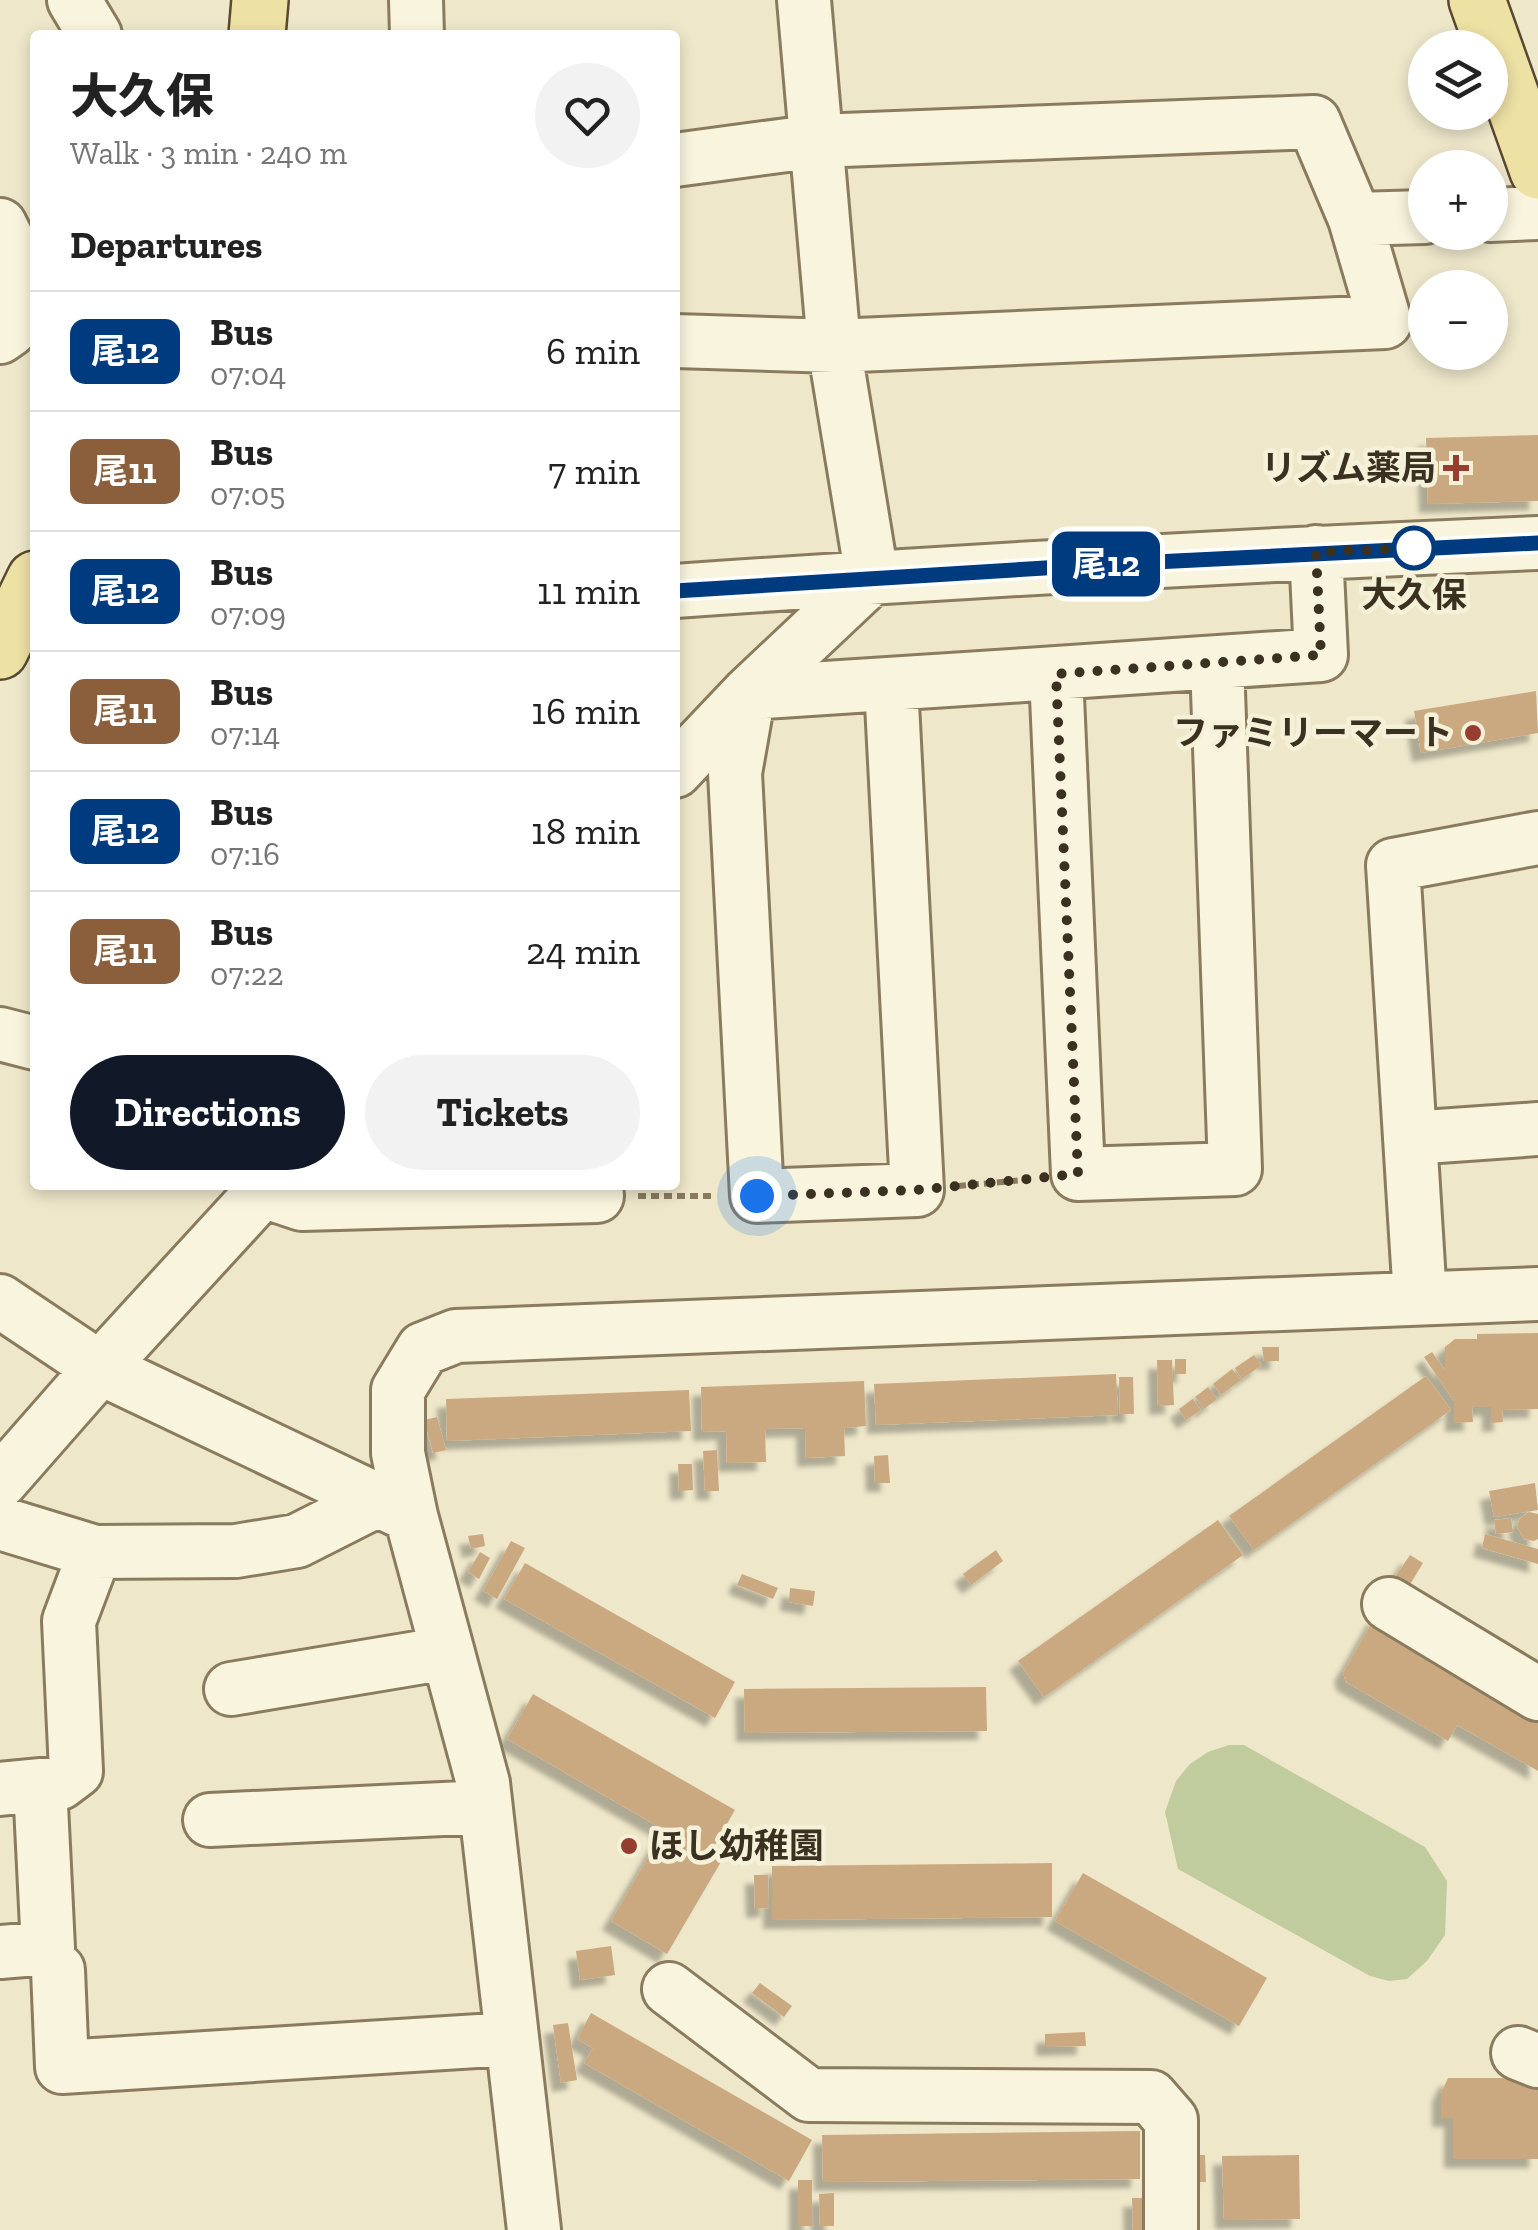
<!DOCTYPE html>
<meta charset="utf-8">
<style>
body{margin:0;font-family:"Zilla Slab","Noto Sans JP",serif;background:#f2f2f2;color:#222;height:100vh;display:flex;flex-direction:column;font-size:38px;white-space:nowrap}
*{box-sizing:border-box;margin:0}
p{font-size:32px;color:#767676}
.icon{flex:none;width:55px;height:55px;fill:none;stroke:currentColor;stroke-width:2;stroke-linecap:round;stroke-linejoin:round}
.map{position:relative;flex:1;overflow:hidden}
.details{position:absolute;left:30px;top:30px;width:650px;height:1160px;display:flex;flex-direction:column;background:#fff;border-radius:10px;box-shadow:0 5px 15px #0003}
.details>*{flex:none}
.badge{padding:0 20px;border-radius:15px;font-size:35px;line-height:65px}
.tools{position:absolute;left:1408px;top:30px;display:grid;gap:20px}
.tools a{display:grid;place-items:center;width:100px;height:100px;border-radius:50%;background:#fff;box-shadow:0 5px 15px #0003;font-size:50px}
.you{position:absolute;width:50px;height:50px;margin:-25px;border:8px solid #fff;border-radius:50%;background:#1a73e8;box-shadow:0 0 0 15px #1a73e833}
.map>.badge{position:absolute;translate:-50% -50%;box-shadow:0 0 0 5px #fff}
h2{padding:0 40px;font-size:38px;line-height:90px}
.round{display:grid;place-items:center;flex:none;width:105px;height:105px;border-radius:52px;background:#f2f2f2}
.head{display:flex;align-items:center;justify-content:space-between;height:170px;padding:0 40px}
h1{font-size:48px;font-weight:800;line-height:75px}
.cta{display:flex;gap:20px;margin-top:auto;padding:20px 40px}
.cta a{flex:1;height:115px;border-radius:60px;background:#111827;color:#fff;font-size:40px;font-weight:800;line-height:115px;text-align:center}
.cta a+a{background:#f2f2f2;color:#222}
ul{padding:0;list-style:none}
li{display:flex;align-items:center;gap:30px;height:120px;padding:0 40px;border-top:2px solid #e0e0e0}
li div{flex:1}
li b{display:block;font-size:38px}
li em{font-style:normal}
li .badge{min-width:110px;font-weight:700;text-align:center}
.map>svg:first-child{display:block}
.green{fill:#c0cc9d}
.building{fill:#caa981;filter:url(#shadow)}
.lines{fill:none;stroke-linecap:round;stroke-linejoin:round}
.minor-casing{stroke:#8a7b5e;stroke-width:58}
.major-casing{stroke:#584932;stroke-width:60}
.path{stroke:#8a7b5e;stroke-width:6;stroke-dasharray:8 5;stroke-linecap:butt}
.minor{stroke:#f8f4dd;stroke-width:52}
.major{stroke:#eee1a4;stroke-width:55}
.line-casing{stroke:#fff;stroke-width:22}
.line{stroke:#003b80;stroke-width:15}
.walk{stroke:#3b3121;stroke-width:10;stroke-dasharray:0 18}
.poi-dot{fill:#973d30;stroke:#f5f1d9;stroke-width:4}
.stop-dot{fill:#fff;stroke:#003b80;stroke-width:5}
.labels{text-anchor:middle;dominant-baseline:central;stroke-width:9;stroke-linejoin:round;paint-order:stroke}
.poi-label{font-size:35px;font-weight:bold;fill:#3b3121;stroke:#f5f1d9;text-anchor:end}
.stop-label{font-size:35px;font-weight:bold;fill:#3b3121;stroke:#f5f1d9}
</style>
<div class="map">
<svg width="1538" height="2230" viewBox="0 0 1538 2230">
<defs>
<filter id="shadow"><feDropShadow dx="-9" dy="9" stdDeviation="2.5" flood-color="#0004"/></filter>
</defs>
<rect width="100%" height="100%" fill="#eee7ca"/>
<path class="green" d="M1229,1745H1244L1425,1847L1447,1881L1445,1935L1427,1961L1407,1979L1389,1981L1370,1976L1178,1869L1165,1812L1176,1781L1190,1764L1208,1752Z"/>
<path class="building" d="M1538,435V501L1428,504L1426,438Z
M1536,691L1538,733L1421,753L1414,711Z
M1538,1333V1409L1502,1410L1503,1422L1491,1423V1407H1472L1473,1422L1454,1423V1401L1424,1357L1432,1352L1445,1370V1347L1455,1339H1477V1334Z
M1262,1347H1279V1361H1264Z
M1254,1355L1262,1365L1242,1379L1235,1368Z
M1175,1359H1186V1374H1175Z
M1157,1360H1172L1174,1405L1158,1406Z
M1232,1369L1241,1380L1221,1395L1213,1384Z
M1116,1374L1118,1415L876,1425L874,1384Z
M1426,1376L1451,1410L1254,1550L1229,1516Z
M1119,1377H1133L1134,1414H1120Z
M864,1381L866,1426L844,1428L845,1456L806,1458L805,1428L765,1429L766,1462L727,1463L726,1431L702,1432L701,1387Z
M1208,1387L1217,1399L1204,1409L1195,1397Z
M689,1390L691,1431L447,1441L446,1399Z
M1193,1399L1201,1410L1186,1420L1179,1409Z
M437,1417L446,1450L433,1453L424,1420Z
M717,1450L719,1491H705L703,1451Z
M888,1455L890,1483H875L874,1456Z
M678,1464H692L693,1490L679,1491Z
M1535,1483L1538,1510L1494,1517L1489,1491Z
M1529,1512L1538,1514V1539L1534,1541L1524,1539L1517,1527L1520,1518Z
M1511,1518L1513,1532L1496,1534L1494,1520Z
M1218,1520L1243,1555L1044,1697L1018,1661Z
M483,1534L485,1546L471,1549L468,1536Z
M1485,1534L1538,1549V1564L1482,1548Z
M511,1541L525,1548L497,1599L483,1591Z
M996,1550L1003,1561L971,1585L963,1574Z
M480,1552L490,1558L479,1579L468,1572Z
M1410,1555L1423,1563L1409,1586L1395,1577Z
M525,1563L735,1682L715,1718L504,1599Z
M742,1574L778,1588L773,1599L737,1585Z
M790,1588L815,1591L813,1606L789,1602Z
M1376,1615L1538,1714V1771L1457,1725L1448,1741L1346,1682L1343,1673Z
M986,1687L987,1731L745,1733L744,1689Z
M533,1694L735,1810L713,1848L725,1855L667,1954L611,1921L661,1835L659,1827L507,1739Z
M1052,1863V1917L772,1920V1866Z
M1083,1873L1267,1978L1239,2026L1055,1921Z
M754,1875H768L769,1908L755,1909Z
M611,1946L615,1975L580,1980L576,1951Z
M760,1983L792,2006L784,2017L752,1993Z
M591,2013L812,2140L789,2181L584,2063L593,2048L577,2039Z
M568,2023L577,2080L561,2083L553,2025Z
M1085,2032L1086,2046L1045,2047V2034Z
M1448,2078H1538V2159H1453V2118H1441V2093Z
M1140,2131V2179L823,2182L822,2135Z
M1191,2155H1205L1206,2182H1192Z
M1299,2155L1300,2219L1224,2220L1222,2156Z
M798,2180H812V2226H798Z
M834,2193V2226H820L819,2194Z
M1132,2198H1148V2230H1133Z"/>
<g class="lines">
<defs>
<path id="minor" d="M74,0L95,35
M416,0L417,35
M675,160L817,141L1314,122L1355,219L1385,322L834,346L675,341
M1490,215L1538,213
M1355,219L1425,217
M0,225L23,271L35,268
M0,337L10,330L23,271
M675,591C962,571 1250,555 1538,543
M1056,674L1078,1174L1235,1169L1217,663
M891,684L917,1190L757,1196L735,773L749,693C940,680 1130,669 1321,655L1316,552
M675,771L749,693L872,577L834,346L804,0
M0,1034L35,1043
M1410,1138L1538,1129
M263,1191L302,1204L597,1196L596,1185
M1420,1298L1393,865L1538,838
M0,1301L100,1368L411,1516
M0,1482L100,1368L268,1185
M0,1523L95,1552L236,1551L297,1541L378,1500
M1389,1604L1538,1694
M231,1689L447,1653
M0,1789L60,1783L76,1771L69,1621L95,1552
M210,1820L485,1807
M0,1952L48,1948L40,1785
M58,1970L62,2067L511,2039
M669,1989L809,2095L1151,2097L1171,2120V2230
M1518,2053L1538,2061
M534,2230L483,1783L411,1516L398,1453V1390L423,1349L456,1336L1538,1294"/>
<path id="major" d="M1477,0L1538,171
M257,35L260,0
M0,651L35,579"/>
</defs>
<use href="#minor" class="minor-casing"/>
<use href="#major" class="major-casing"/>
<path class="path" d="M958,1186L1035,1179
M638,1196H715"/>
<use href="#minor" class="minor"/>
<use href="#major" class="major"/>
</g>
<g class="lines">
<defs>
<path id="line" d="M675,591L1094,565L1538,543"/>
</defs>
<use href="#line" class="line-casing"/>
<use href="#line" class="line"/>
<path class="walk" d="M757,1196L917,1190L1078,1174L1056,674L1321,655L1316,552L1427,548H1414"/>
</g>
<g class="poi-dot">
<path d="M1451 453h10v10h10v10h-10v10h-10v-10h-10v-10h10z"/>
<circle cx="1473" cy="733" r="10"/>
<circle cx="629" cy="1846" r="10"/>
</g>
<circle class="stop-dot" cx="1414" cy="548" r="20"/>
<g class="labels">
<g class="poi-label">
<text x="1436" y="468">リズム薬局</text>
<text x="1453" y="733">ファミリーマート</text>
<text x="649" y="1846" text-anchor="start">ほし幼稚園</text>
</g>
<g class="stop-label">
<text x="1414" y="595">大久保</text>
</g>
</g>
</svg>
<div class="tools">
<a><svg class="icon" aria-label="layers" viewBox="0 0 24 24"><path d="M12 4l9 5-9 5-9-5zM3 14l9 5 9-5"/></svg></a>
<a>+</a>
<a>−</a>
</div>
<div class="you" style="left:757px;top:1196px"></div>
<b class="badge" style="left:1106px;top:564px;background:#003b80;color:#fff">尾12</b>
<section class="details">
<div class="head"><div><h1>大久保</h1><p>Walk · 3 min · 240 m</p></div><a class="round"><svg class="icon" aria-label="heart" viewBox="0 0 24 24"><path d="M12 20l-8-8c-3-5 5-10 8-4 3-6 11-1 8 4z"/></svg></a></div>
<h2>Departures</h2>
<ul>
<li><span class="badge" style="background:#003b80;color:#fff">尾12</span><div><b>Bus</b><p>07:04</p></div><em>6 min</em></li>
<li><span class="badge" style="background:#8b5e3c;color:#fff">尾11</span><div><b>Bus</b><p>07:05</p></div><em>7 min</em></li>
<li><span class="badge" style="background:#003b80;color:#fff">尾12</span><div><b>Bus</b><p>07:09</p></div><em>11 min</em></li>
<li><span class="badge" style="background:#8b5e3c;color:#fff">尾11</span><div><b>Bus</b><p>07:14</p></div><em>16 min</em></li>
<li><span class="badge" style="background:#003b80;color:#fff">尾12</span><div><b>Bus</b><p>07:16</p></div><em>18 min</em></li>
<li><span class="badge" style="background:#8b5e3c;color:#fff">尾11</span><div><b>Bus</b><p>07:22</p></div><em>24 min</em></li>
</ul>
<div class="cta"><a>Directions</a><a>Tickets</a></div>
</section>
</div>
